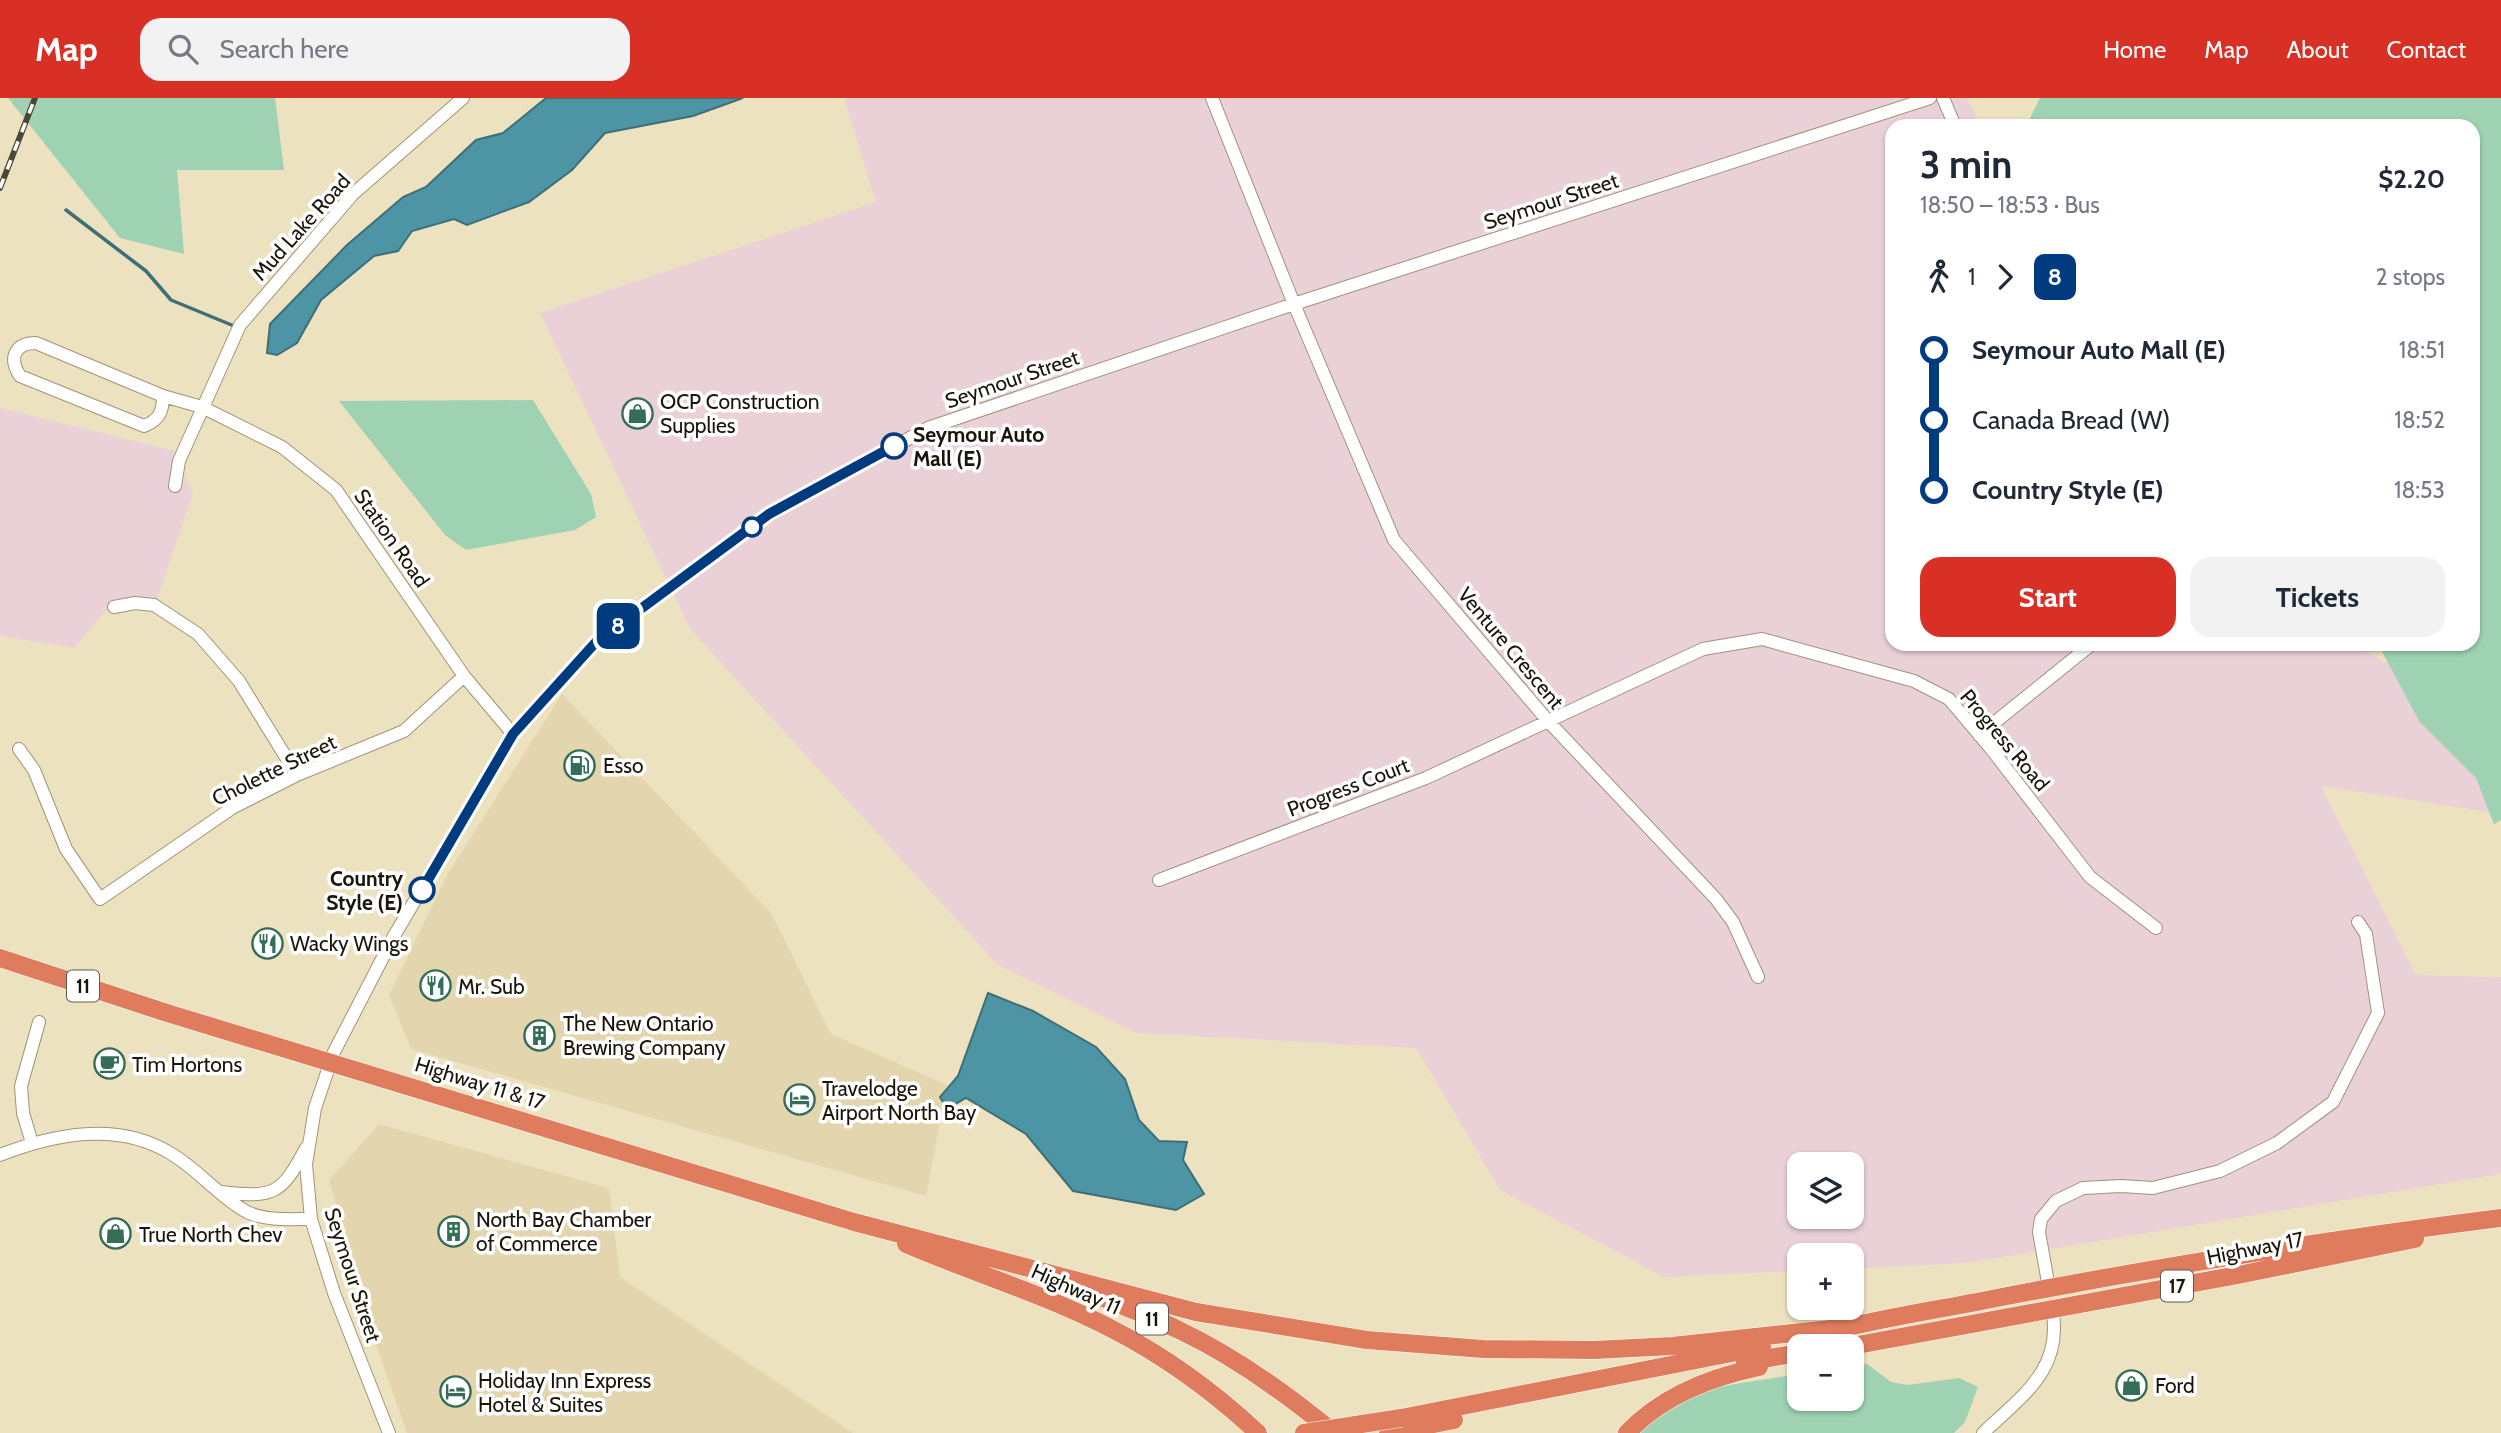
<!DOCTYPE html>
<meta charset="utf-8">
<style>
body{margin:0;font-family:Cabin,sans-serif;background:#f2f2f3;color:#1f2937;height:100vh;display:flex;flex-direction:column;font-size:26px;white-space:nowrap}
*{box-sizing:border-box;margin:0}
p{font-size:23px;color:#747a83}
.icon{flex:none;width:38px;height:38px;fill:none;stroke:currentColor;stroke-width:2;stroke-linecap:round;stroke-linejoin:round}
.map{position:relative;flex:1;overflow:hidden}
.drawer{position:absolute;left:1885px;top:21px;width:595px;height:532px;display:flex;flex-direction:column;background:#fff;border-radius:21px;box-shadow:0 2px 5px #0004}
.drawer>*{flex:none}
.badge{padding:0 14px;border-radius:10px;font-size:24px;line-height:46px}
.fabs{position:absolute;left:1787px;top:1054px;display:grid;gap:14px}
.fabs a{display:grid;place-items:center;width:77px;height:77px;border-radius:14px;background:#fff;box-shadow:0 2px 5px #0004;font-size:35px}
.map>.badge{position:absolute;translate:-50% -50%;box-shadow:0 0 0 4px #fff}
.legs{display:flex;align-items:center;gap:10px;height:77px;padding:0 35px;font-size:23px}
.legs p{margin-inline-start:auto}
.summary{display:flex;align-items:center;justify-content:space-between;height:119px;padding:0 35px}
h1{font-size:38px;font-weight:700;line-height:52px}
.action{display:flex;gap:14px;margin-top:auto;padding:14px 35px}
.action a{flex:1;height:80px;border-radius:21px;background:#d93025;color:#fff;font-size:28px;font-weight:700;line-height:80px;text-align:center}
.action a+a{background:#f2f2f3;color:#1f2937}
ul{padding:0 35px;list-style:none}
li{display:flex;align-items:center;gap:24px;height:70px;font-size:26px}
li i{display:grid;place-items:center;width:10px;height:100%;margin:0 9px;background:currentColor}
li i::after{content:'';width:18px;height:18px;margin:-9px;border:5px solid;border-radius:50%;background:#fff}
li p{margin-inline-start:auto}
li:first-child i{background:linear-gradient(#0000 50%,currentColor 0)}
li:last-child i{background:linear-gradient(currentColor 50%,#0000 0)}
header{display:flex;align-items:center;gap:42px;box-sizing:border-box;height:98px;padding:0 35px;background:#d93025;color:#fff}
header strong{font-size:33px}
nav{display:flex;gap:38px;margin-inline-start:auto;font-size:24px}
.search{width:490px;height:63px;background:#f2f2f3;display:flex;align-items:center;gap:18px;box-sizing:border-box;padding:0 24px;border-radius:21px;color:#747a83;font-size:26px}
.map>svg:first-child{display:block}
.built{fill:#e3d6ae}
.industrial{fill:#ead1d8;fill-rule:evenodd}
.green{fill:#9fd2b2}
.water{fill:#4d95a4;stroke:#3d6f76;stroke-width:2}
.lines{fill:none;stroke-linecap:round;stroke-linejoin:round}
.stream{stroke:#3d6f76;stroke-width:3.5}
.minor-casing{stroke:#9f9475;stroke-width:14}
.highway-casing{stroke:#fff;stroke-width:19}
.minor{stroke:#fff;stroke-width:12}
.highway{stroke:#de7c5d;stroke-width:18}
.rail-casing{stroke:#4c4635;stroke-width:6}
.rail{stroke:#fff;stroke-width:3.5;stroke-dasharray:10;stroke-linecap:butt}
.highway-bridge-casing{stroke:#fff;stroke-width:19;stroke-linecap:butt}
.highway-bridge{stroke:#de7c5d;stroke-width:18}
.line-1-casing{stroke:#fff;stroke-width:16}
.line-1{stroke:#003b80;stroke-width:10}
.stop-1-dot{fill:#fff;stroke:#003b80;stroke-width:3.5}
.labels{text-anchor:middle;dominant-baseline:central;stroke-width:7;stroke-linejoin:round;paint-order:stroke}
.shield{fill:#fff;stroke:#5e5b53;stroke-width:2}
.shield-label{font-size:19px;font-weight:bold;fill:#191509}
.street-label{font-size:21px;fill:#191509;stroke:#fff}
.poi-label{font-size:21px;fill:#191509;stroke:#fff;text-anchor:start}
.stop-label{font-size:21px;font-weight:bold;fill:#191509;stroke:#fff;text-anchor:start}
</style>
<header>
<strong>Map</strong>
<div class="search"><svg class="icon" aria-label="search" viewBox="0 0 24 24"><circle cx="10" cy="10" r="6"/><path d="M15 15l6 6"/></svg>Search here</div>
<nav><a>Home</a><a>Map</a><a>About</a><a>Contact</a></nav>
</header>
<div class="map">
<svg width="2501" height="1335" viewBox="0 0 2501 1335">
<rect width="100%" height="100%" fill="#ede2c0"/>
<path class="built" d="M562,596L771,815L831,936L947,987L926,1098L411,951L389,897L447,777Z
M379,1026L609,1090L620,1179L853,1335H407L377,1250L329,1082Z"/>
<path class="industrial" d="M844,0H1967L1981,28H1892V546H2354L2501,631V716L2321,688L2416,877L2501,879V1076L1967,1165L1852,1171V1157H1799V1173L1664,1179L1500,1092L1416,950L1136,935L998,867L690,531L540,215L876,104ZM1799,1066H1852V1118H1799Z
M0,310L175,353L193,396L157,501L114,503L74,550L0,538Z"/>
<path class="green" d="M8,0H275L284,72H177L184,156L120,140Z
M2040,0H2501V722L2494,726L2476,680L2419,623L2378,546H2473V28H2026Z
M533,302L591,396L596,419L575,432L466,452L445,437L339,303Z
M1867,1266L1891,1284L1908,1287L1959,1280L1978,1289L1965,1324L1954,1335H1639L1672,1296L1799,1276V1300H1852V1268Z"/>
<path class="water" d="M546,0H743L693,18L605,35L572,72L529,104L467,127L454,121L412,133L398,153L374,158L321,202L297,245L277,257L267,255L270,226L347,147L403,99L426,89L476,42L503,35Z
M988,895L1033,913L1096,949L1125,981L1139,1022L1159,1043L1187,1044L1183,1062L1204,1096L1176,1112L1073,1093L1026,1036L966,1000L947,1011L940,999L958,978Z"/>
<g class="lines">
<path class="stream" d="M66,112L146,173L171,202L234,228"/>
<defs>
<path id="minor" d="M1212,0L1294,206L1394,442L1548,623L1716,801L1733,824L1758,879
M1943,0L1955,28
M163,298C163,314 159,322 144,328L20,278C8,260 15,245 36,245L163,298L202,309L282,349L336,392L464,578L513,636
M175,388L179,363L240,227L353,96L463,0
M114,509L135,505L154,507L198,536L239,583L297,677
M1979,637L2092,546
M19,651L34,672L66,751L100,801L232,710L297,677L404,633L464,578
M1159,782L1426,680L1703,551L1762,541L1914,583L1949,601L1992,652L2090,779L2156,830
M32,1045L23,1015L21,988L39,924
M0,1057C54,1036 117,1023 170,1055C198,1071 219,1099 247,1114C266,1123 290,1121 311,1121
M221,1094C274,1100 281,1097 306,1050
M2049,1190L2039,1134L2041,1121L2056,1103L2083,1090L2121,1088L2153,1090L2220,1073L2277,1045L2333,1004L2378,915L2366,836L2358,824
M389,1335L334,1195L311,1121L306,1066L315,1010L334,954L394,838L513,636L596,544L769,417L928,330L1294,206L1930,0
M1983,1335C2023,1297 2064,1271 2052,1210"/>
<path id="highway" d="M0,860L167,915L854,1124L1196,1214L1367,1242L1483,1251L1594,1252L1672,1248L1849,1229
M906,1146C973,1175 1044,1196 1110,1230C1163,1257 1214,1294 1258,1335
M1096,1197C1124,1208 1154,1220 1181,1233C1237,1260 1287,1296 1334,1335
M1840,1231C1893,1218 1948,1210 2002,1199C2167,1167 2334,1141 2501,1120
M1852,1248L2238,1177L2415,1141
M1745,1264L1799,1255
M1401,1320L1762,1249
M1388,1335L1454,1322
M1627,1335C1661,1299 1711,1279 1759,1269"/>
</defs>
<use href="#minor" class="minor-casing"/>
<use href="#highway" class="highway-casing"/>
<use href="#minor" class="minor"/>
<use href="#highway" class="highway"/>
<defs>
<path id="rail" d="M0,90L35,0"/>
</defs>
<use href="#rail" class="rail-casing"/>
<use href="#rail" class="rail"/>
<defs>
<path id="highway-bridge" d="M1304,1335L1401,1320"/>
</defs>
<use href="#highway-bridge" class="highway-bridge-casing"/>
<use href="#highway-bridge" class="highway-bridge"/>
</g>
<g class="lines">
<defs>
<path id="line-1" d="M422,792L513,636L596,544L769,416L894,348"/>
</defs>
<use href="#line-1" class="line-1-casing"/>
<use href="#line-1" class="line-1"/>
</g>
<defs>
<symbol id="shop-ring" viewBox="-11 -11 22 22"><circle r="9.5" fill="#fff" stroke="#346e57" stroke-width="1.5"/><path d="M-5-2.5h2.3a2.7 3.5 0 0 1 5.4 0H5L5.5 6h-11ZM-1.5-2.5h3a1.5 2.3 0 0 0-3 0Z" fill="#346e57"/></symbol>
<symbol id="fuel-ring" viewBox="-11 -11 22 22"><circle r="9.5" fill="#fff" stroke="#346e57" stroke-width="1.5"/><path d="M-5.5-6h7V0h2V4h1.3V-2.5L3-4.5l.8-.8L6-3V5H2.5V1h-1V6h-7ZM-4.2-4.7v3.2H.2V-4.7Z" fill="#346e57"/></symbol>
<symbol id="restaurant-ring" viewBox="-11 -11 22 22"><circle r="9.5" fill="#fff" stroke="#346e57" stroke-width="1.5"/><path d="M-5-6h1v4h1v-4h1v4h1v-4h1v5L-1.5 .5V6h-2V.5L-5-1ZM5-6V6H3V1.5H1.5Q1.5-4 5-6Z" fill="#346e57"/></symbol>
<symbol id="building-ring" viewBox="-11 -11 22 22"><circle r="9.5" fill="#fff" stroke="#346e57" stroke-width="1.5"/><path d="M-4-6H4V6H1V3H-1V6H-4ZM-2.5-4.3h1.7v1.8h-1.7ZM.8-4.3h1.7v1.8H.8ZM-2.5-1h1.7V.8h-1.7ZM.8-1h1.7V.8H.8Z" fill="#346e57"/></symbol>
<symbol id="cafe-ring" viewBox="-11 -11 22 22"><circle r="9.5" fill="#fff" stroke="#346e57" stroke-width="1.5"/><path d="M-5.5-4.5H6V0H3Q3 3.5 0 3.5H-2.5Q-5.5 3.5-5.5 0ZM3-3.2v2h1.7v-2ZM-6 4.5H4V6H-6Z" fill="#346e57"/></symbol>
<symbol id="hotel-ring" viewBox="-11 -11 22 22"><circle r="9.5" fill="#fff" stroke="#346e57" stroke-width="1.5"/><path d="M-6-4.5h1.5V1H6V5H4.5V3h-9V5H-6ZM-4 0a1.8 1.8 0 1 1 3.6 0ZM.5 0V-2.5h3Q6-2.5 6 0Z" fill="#346e57"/></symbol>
</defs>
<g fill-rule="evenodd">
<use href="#shop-ring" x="620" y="298" width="35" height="35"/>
<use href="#fuel-ring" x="562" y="650" width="35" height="35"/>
<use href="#restaurant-ring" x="250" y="828" width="35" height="35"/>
<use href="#restaurant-ring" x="418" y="870" width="35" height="35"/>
<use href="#building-ring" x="522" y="920" width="35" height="35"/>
<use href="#cafe-ring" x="92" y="948" width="35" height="35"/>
<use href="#hotel-ring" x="782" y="984" width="35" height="35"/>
<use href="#building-ring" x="436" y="1116" width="35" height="35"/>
<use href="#shop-ring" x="98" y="1118" width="35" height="35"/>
<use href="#shop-ring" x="2114" y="1270" width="35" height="35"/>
<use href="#hotel-ring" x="438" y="1276" width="35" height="35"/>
</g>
<g class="stop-1-dot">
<circle cx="894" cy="348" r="12"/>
<circle cx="752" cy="429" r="9"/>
<circle cx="422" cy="792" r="12"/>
</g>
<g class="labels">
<g class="shield">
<rect x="67" y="872.5" width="32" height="31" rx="5"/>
<rect x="2161" y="1172.5" width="32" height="31" rx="5"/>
<rect x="1136" y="1205.5" width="32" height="31" rx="5"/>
</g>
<g class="shield-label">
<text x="83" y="888">11</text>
<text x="2177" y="1188">17</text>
<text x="1152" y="1221">11</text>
</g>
<g class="street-label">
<text transform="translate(1551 103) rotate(-18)">Seymour Street</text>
<text transform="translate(301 129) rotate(-48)">Mud Lake Road</text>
<text transform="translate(1012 281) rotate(-19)">Seymour Street</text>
<text transform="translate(392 440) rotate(55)">Station Road</text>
<text transform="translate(1511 550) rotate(50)">Venture Crescent</text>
<text transform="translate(2005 642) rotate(50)">Progress Road</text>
<text transform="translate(274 672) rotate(-26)">Cholette Street</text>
<text transform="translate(1348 689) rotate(-21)">Progress Court</text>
<text transform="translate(480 985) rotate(17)">Highway 11 &amp; 17</text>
<text transform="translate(2255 1150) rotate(-11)">Highway 17</text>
<text transform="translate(353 1177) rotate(72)">Seymour Street</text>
<text transform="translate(1076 1191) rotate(24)">Highway 11</text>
</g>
<g class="poi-label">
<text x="660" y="303">OCP Construction<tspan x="660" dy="24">Supplies</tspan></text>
<text x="603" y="667">Esso</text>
<text x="290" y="845">Wacky Wings</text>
<text x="458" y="888">Mr. Sub</text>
<text x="563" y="925">The New Ontario<tspan x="563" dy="24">Brewing Company</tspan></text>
<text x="132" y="966">Tim Hortons</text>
<text x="822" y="990">Travelodge<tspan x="822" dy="24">Airport North Bay</tspan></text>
<text x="476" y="1121">North Bay Chamber<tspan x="476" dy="24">of Commerce</tspan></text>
<text x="139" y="1136">True North Chev</text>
<text x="478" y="1282">Holiday Inn Express<tspan x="478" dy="24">Hotel &amp; Suites</tspan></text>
<text x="2155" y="1287">Ford</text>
</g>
<g class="stop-label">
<text x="913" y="336">Seymour Auto<tspan x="913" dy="24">Mall (E)</tspan></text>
<text x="403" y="780" text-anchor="end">Country<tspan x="403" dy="24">Style (E)</tspan></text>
</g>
</g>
</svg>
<div class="fabs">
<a><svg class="icon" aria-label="layers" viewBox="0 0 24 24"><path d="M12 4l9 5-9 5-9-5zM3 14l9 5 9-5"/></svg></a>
<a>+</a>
<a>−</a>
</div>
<b class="badge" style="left:618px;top:528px;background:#003b80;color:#fff">8</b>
<section class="drawer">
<div class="summary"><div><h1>3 min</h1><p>18:50 – 18:53 · Bus</p></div><b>$2.20</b></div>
<div class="legs"><svg class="icon" aria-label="walk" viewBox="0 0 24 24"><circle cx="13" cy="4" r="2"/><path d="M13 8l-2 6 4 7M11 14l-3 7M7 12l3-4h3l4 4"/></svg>1<svg class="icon" aria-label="forward" viewBox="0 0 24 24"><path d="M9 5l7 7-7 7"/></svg><b class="badge" style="background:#003b80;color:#fff">8</b><p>2 stops</p></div>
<ul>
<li><i style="color:#003b80"></i><b>Seymour Auto Mall (E)</b><p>18:51</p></li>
<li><i style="color:#003b80"></i><span>Canada Bread (W)</span><p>18:52</p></li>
<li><i style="color:#003b80"></i><b>Country Style (E)</b><p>18:53</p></li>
</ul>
<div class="action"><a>Start</a><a>Tickets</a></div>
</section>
</div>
